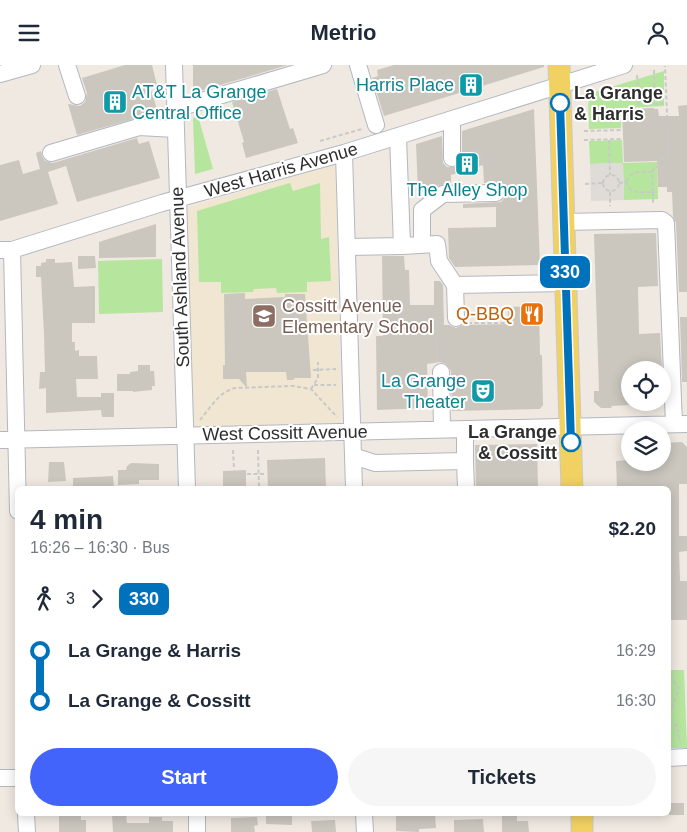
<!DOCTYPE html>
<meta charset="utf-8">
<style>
body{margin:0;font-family:Helvetica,sans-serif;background:#f6f6f7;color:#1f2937;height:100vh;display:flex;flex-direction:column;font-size:19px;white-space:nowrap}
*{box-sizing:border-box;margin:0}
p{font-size:16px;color:#747a83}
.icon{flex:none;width:28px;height:28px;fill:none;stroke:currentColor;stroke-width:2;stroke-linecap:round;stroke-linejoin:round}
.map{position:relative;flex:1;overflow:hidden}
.sheet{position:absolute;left:15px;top:421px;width:656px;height:330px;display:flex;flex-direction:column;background:#fff;border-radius:8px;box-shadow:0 2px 12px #0003}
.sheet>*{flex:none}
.badge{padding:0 10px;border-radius:8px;font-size:18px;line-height:32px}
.tools{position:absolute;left:621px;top:296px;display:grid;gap:10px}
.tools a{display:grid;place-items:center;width:50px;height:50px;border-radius:50%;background:#fff;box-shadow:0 2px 12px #0003;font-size:25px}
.map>.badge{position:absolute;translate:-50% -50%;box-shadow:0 0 0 2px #fff}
.legs{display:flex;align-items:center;gap:8px;height:55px;padding:0 15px;font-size:16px}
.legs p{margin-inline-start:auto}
.overview{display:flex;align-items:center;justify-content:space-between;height:85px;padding:0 15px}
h1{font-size:28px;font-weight:700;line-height:38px}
.action{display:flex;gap:10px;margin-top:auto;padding:10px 15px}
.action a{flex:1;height:58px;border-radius:30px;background:#4264fb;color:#fff;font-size:20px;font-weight:700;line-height:58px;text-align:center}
.action a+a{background:#f6f6f7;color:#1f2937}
ul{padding:0 15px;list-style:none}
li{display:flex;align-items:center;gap:18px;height:50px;font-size:19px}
li i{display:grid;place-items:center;width:8px;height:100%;margin:0 6px;background:currentColor}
li i::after{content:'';width:12px;height:12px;margin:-6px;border:4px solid;border-radius:50%;background:#fff}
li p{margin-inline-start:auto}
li:first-child i{background:linear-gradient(#0000 50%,currentColor 0)}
li:last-child i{background:linear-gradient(currentColor 50%,#0000 0)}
header{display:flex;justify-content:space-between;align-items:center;height:65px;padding:0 15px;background:#fff;font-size:22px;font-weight:700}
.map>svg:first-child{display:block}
.education{fill:#f0e6d1}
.green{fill:#b6e59e}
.plaza{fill:#dfdcd8}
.building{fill:#cbc7bf}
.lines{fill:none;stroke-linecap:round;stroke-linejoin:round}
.minor-casing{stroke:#b4b7c1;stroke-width:18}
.major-casing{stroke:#c9c9c9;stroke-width:23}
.path{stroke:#c9c9c9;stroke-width:2;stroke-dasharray:4 2.5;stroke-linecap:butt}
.minor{stroke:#fff;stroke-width:16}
.major{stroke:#f2d163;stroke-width:21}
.line-1-casing{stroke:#fff;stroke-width:11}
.line-1{stroke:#0072bc;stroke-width:8}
.stop-1-dot{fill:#fff;stroke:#0072bc;stroke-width:2.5}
.labels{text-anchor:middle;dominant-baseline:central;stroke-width:4;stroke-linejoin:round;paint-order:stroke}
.culture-label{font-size:18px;fill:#0d838f;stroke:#fff;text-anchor:end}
.stop-label{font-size:18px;font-weight:bold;fill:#2e2e2e;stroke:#fff;text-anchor:start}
.street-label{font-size:18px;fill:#2e2e2e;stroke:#fff}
.education-label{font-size:18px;fill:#785e54;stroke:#fff;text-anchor:start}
.food-label{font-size:18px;fill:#c56008;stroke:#fff;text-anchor:end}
</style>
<header><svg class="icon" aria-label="menu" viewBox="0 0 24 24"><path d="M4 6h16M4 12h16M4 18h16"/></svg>Metrio<svg class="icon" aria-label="person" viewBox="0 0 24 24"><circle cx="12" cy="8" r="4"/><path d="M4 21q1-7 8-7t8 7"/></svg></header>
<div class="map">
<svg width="687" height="767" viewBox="0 0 687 767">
<rect width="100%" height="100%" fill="#efe9e1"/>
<path class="education" d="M335,98L341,360L193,363L187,143Z"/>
<path class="green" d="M664,6V41L621,43V63L589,64L588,29Z
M198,51L213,104L195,109L193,53Z
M622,75L623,98L657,97L658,134L624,135L623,98L590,99L589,76Z
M290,118L293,126L320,118L321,174L329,172L331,216L307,217V227L277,228L276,223L254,224L253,227L221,228V217H199L197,146Z
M162,194L163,247L99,249L98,196Z
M669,605H684L687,683H669Z"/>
<path class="plaza" d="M623,98L624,135L591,136L590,99Z"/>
<path class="building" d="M125,0H152L157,20L150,22L158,47L77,70L68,39L80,41L85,37L87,28L82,13Z
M193,0H288L193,28Z
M394,0H544V2L384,51L372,13L378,11L377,5Z
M277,24L290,64L293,63L298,78L246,93L242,78L244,77L232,37Z
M687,40V227H679L676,158L673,151L672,127H667V122H658L657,96L624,97L622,44L654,43V44H658L659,51H679L678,41Z
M534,44L540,200L455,202L449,193L448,163L496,162V142L463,143V139L501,137L505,132V123L501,120L496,118H484L483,100L451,110V119L437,121L430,126L418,127L416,79L442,71L443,98L447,102H457L460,98L462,93V66Z
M137,73L139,79L149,76L160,113L77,137L66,101L48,107L58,139L0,156V100L19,95L23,109L40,104L36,88L41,86L42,91L45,96L53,98Z
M156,159V192L99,193V177Z
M656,168L658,221L638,222L639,269L660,268L662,305H630V340L611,341L612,343H601L594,337V326H599L594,169Z
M78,191H95L96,203L78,204Z
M382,191H404L405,205H409L410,240H434V216H440L443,220L444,260H449L456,263L463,260L508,259V242L539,241L540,290H542L543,340L540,344L452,346L451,306L446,299L440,297L427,299L428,343L377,345L376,271H383Z
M46,194H55V198L72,197L74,222L95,221V258H72V277H75V286L79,285V291H97L98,314H76L77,332H101V328H114V352H102L101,345L46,348V323L39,324L40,307H45L44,269L41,212H36V201H41V198L46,197Z
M245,228V234L285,232V229H305L311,313H295L293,315H287L286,307H246L247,323L239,314H223V300H225L224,229Z
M680,252H687V317H682Z
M138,300H150V306H154L155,321H152V325L133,327V326H117V309H130V307L138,306Z
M682,377L687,382V419H679V471H687V486L679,487L680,514V516H687V555H670L669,424H617L616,396L630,395V398H662V378Z
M537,379L538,424H476L475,380Z
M325,393L326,424H268L267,395Z
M49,397H64L66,416L48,417Z
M131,398L159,399V415H139V419L118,420V405H126L127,401Z
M246,405V424H223V406Z
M113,411L114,424H73V413Z
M669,738H684V750H669Z
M59,749H81V755H86V767H59Z
M112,749H126L127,758H149V752H162V756H173V767H113Z
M266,749H292V760L266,759Z
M396,749H435L436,763L419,764V767L396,766Z
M502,749H517V756H528L529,767H502Z
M257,752L258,760L254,761L255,767H231V753Z
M483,754L484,767H454V755Z
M335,755L336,767H312L311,756Z"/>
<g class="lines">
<defs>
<path id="minor" d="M67,0L77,31
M174,0L187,424
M358,0L376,60
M0,9L32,0
M175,44L323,0
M452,54V93
M51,88L139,62L175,64
M344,88L354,424
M564,157L662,155L666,158L674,359
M422,180V145L443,129L496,128
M402,181L437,179L439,196L455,220L566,218
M347,182L402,181L398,71
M0,185H12L162,138L344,88L624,0
M12,185L18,446
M455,220L456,253
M441,307L442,364
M0,375L687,359
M353,391L375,398L465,396V364
M465,396L466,424
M669,693L687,692
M0,713H18
M26,749L27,767
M197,749V767
M364,749L365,767"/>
<path id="major" d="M559,0L572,424
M582,749V767"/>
</defs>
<use href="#minor" class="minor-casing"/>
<use href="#major" class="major-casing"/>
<path class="path" d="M654,5L655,39L666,38
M637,10L639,44
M584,66L623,65
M584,75L623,74
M609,75L610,110
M320,76L362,64
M466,89L479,85L482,99
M660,94H669
M652,107L655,102L665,101L669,98L665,1
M603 118a8 8 0 1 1 16 0a8 8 0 1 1-16 0Z
M619,118L626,117C630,130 642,127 653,127L652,107C641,107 630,105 626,117
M585,119L602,118
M610,127V141
M653,127V140
M468,258H505
M437,295V258H443
M313,305L336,304
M314,320H336
M311,324L318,313V297
M200,355C210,343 219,327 235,323L293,321L311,324L337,352
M233,385L234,404
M258,385L259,424
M247,409H266
M669,611L679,623L669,650
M669,655L677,661L680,677"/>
<use href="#minor" class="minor"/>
<use href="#major" class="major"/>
</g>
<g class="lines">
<defs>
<path id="line-1" d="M560,38L571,377"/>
</defs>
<use href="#line-1" class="line-1-casing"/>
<use href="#line-1" class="line-1"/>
</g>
<defs>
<symbol id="building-square" viewBox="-11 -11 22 22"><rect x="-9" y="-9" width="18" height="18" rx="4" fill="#0f9aa8" stroke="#fff"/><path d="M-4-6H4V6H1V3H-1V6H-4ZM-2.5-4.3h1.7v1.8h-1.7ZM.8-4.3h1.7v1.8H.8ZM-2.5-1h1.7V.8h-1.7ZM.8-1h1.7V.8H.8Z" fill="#fff"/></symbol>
<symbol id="restaurant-square" viewBox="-11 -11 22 22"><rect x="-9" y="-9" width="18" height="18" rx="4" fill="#e8710a" stroke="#fff"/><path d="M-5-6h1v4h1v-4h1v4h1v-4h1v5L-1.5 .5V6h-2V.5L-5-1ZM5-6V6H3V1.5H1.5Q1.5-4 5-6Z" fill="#fff"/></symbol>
<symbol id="school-square" viewBox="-11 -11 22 22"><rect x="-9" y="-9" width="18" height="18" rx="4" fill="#8d6e63" stroke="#fff"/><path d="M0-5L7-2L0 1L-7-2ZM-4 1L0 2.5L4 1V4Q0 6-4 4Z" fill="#fff"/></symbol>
<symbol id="theatre-square" viewBox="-11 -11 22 22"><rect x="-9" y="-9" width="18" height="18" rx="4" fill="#0f9aa8" stroke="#fff"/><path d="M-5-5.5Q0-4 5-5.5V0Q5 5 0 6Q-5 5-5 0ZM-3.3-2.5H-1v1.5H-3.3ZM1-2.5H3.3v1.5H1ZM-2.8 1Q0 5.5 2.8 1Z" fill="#fff"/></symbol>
</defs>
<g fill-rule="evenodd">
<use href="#building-square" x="457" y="6" width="28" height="28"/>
<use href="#building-square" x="101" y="23" width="28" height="28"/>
<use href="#building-square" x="453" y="85" width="28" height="28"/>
<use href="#restaurant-square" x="518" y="235" width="28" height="28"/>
<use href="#school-square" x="250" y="237" width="28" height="28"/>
<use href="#theatre-square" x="469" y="312" width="28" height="28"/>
</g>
<g class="stop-1-dot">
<circle cx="560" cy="38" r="9"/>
<circle cx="571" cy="377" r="9"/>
</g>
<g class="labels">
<g class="culture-label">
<text x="454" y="20">Harris Place</text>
<text x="132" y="27" text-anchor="start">AT&amp;T La Grange<tspan x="132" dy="21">Central Office</tspan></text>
<text x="467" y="125" text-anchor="middle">The Alley Shop</text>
<text x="466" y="316">La Grange<tspan x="466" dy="21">Theater</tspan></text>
</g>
<g class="stop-label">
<text x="574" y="28">La Grange<tspan x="574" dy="21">&amp; Harris</tspan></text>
<text x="557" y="367" text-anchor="end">La Grange<tspan x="557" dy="21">&amp; Cossitt</tspan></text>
</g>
<g class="street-label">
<text transform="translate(281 105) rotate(-16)">West Harris Avenue</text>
<text transform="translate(180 212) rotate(-92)">South Ashland Avenue</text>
<text transform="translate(285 368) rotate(-1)">West Cossitt Avenue</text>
</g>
<g class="education-label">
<text x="282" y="241">Cossitt Avenue<tspan x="282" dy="21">Elementary School</tspan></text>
</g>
<g class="food-label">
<text x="514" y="249">Q-BBQ</text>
</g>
</g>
</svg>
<div class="tools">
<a><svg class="icon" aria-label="locate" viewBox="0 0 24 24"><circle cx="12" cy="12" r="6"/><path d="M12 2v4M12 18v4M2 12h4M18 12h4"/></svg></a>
<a><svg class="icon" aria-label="layers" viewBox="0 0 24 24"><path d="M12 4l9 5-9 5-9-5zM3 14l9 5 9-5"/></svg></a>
</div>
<b class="badge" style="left:565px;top:207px;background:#0072bc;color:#fff">330</b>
<section class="sheet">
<div class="overview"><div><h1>4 min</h1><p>16:26 – 16:30 · Bus</p></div><b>$2.20</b></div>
<div class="legs"><svg class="icon" aria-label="walk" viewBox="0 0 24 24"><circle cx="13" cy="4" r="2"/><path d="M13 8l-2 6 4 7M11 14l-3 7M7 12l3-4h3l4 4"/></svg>3<svg class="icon" aria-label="forward" viewBox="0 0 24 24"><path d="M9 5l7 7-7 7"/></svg><b class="badge" style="background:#0072bc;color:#fff">330</b></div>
<ul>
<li><i style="color:#0072bc"></i><b>La Grange &amp; Harris</b><p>16:29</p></li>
<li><i style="color:#0072bc"></i><b>La Grange &amp; Cossitt</b><p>16:30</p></li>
</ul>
<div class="action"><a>Start</a><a>Tickets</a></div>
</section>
</div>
